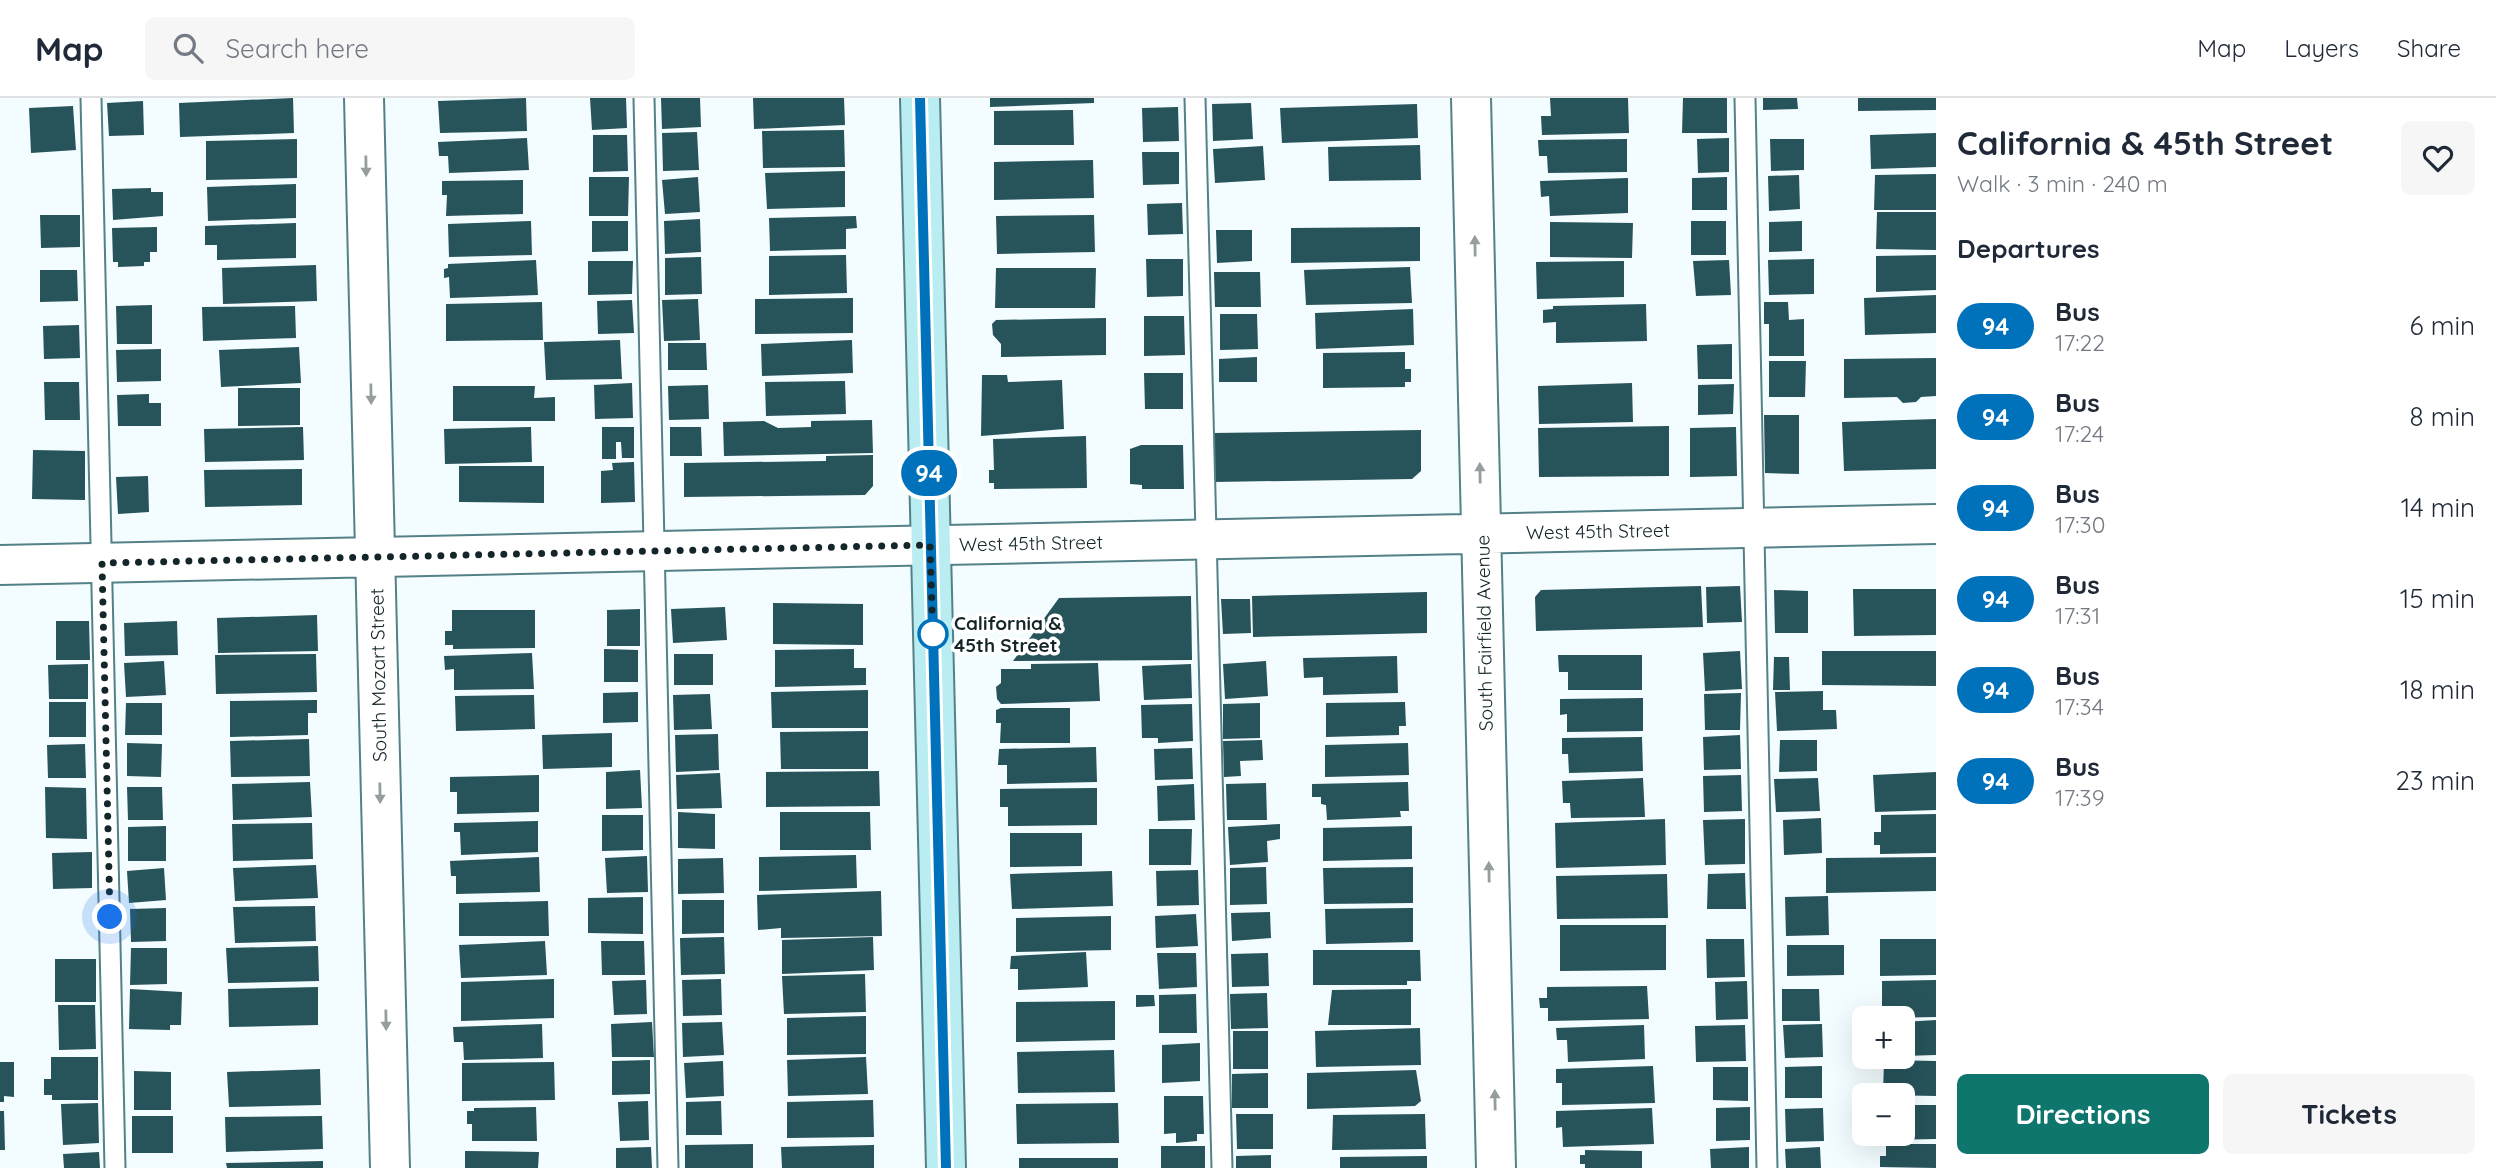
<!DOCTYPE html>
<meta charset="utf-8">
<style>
body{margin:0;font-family:Quicksand,sans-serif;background:#f6f6f7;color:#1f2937;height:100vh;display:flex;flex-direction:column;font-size:26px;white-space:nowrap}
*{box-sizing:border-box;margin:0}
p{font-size:23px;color:#747a83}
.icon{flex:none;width:38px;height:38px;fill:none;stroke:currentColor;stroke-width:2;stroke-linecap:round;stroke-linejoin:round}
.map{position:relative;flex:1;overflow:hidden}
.sheet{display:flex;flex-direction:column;background:#fff;width:560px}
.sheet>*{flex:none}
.badge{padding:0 14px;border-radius:23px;font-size:24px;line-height:46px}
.tools{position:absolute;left:1852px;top:908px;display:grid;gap:14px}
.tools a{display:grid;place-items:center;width:63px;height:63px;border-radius:10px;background:#fff;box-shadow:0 7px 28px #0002;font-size:35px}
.you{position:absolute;width:35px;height:35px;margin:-18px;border:5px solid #fff;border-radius:50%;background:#1a73e8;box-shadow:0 0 0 10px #1a73e833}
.map>.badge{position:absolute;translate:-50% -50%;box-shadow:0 0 0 4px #fff}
h2{padding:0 21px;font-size:26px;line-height:63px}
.round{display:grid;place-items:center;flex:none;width:74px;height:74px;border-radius:10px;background:#f6f6f7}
.head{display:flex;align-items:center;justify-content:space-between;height:119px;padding:0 21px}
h1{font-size:33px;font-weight:700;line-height:52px}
.action{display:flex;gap:14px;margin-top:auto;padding:14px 21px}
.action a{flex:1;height:80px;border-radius:10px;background:#0f766e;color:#fff;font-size:28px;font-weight:700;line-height:80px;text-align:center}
.action a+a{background:#f6f6f7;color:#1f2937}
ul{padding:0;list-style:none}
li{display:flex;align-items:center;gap:21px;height:91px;padding:0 21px}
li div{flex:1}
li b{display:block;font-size:26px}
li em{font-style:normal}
li .badge{min-width:77px;font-weight:700;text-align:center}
header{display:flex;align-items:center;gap:42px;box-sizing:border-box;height:98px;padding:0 35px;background:#fff;border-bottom:2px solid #e0e1e3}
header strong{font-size:33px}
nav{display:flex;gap:38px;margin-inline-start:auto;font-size:24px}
.search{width:490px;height:63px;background:#f6f6f7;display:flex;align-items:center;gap:18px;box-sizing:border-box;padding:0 24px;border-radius:10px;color:#747a83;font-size:26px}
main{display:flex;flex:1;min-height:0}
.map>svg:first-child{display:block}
.building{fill:#27535a}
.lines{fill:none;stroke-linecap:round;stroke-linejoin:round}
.service-casing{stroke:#548187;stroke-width:23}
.minor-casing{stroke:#548187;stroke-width:42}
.secondary-casing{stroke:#548187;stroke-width:42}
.service{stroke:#fff;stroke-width:19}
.minor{stroke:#fff;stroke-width:38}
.secondary{stroke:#baedf2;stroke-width:38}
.oneway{fill:#959d9f}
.line-casing{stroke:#fff;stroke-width:16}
.line{stroke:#0072bc;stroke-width:10}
.walk{stroke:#142629;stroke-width:7;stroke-dasharray:0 12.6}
.stop-dot{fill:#fff;stroke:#0072bc;stroke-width:3.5}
.labels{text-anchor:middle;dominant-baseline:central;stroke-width:7;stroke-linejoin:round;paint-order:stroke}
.street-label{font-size:19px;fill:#142629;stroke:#fff}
.stop-label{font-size:19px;font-weight:bold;fill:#142629;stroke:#fff;text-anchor:start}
</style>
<header>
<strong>Map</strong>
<div class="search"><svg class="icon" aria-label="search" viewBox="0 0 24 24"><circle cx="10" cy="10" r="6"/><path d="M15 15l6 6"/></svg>Search here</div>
<nav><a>Map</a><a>Layers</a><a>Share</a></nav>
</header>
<main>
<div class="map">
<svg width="1936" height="1070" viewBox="0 0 1936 1070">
<rect width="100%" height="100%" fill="#f3fcfe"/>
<path class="building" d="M293,0L294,35L180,39L179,5Z
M526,0L527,33L440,35L438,3Z
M590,0H626L627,30L592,32Z
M661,0H700L701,29L662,31Z
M753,0H844L845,27L754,31Z
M990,0H1094V5L990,9Z
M1550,0H1628L1629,35L1542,37L1541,18H1551Z
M1683,0H1727V35H1682Z
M1763,0H1797L1798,11L1763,12Z
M1858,0H1936V12L1858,13Z
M143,3L144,37L109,38L107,5Z
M1251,5L1253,41L1213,43L1212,6Z
M1417,6L1418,40L1282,45L1280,10Z
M73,8L76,52L31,55L29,10Z
M1178,9L1179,43L1143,44L1142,10Z
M1073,12L1074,47H994V13Z
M844,32L845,69L763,70L762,33Z
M697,34L699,72L663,73L662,35Z
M1936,35V69L1871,71L1870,37Z
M593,37H627L628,73L593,74Z
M527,40L529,72L449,75L448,58H439L438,44Z
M1729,40V74L1698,75L1697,41Z
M297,41V80L206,82V43Z
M1627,41V74L1548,75L1547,58H1539L1538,42Z
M1770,41H1804V72L1771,73Z
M1420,47L1421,82L1329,83L1328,49Z
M1263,48L1265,82L1215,85L1213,51Z
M1142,54H1179V86L1143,87Z
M1093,62L1094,100L994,102V64Z
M845,73V109L767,111L765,75Z
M1936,76V112H1874L1875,77Z
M1799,77L1800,111L1769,113L1768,78Z
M589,79H629L628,118H589Z
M698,79L700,114L665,116L662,82Z
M1727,79V112H1692V80Z
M1628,80V115L1550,118L1549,98L1541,99L1540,83Z
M523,82V116L446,118L447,97H442V83Z
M296,86V120L208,123L207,89Z
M151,90V94H163V118L113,122L112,91Z
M1182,105L1183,136L1148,137L1147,106Z
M1877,114H1936V152L1876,151Z
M40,117H80V149L41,150Z
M1094,117L1095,154L997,156L996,118Z
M856,118L857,130L846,131V151L770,153L769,120Z
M700,121L701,154L665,156L664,123Z
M531,123L532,157L449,159L448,126Z
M592,123H628V153L592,154Z
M1691,123H1726V157H1691Z
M1802,123V153L1769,154V124Z
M1550,124L1633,125L1632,160L1550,159Z
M296,125V160L217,162V147H205V128Z
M157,129V154H150V164H144V168L118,169V164H113L112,130Z
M1420,129V163L1291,165V130Z
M1216,132H1252V163L1217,165Z
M846,157L847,195L769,197V158Z
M1936,157V192L1876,194V158Z
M701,159L702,196L665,197V160Z
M1146,161H1183V198L1147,199Z
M1814,161V196L1769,197L1768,162Z
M536,162L538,197L450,200L449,179L444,180V171L448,170V166Z
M1729,162L1731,197L1696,198L1693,163Z
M588,163H633L632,196L588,197Z
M1624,163V199L1537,201L1536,164Z
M316,167L317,203L223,206L222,170Z
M1410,169L1412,205L1306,207L1304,172Z
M996,170H1096L1095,210H995Z
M40,172H77L78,203L40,204Z
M1214,174H1260L1261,209H1215Z
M1936,197V235L1865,237L1864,200Z
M853,200V235L755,236V201Z
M698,201L700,242L664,243L662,202Z
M632,202L634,235L598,236L597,203Z
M542,204L543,242L446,243V206Z
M1764,204H1788L1789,222L1804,221V258H1769V226H1764Z
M1646,206L1647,243L1556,245V224L1543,225V212L1553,211V208Z
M152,207V246H117L116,208Z
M295,208L296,240L203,243L202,209Z
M1413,211L1414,247L1316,251L1315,215Z
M1220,216H1257L1258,251L1220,252Z
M1144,218H1184L1185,257L1144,258Z
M1106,220V257L1001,259V246L993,237L992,226L996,222Z
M79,227L80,260L44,261L43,228Z
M620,242L622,281L546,282L544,244Z
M852,242L853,275L762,278L761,246Z
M668,245H706L707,272H668Z
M1732,246V281H1698L1697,247Z
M299,249L301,285L221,289L219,252Z
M161,251V283L117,284L116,252Z
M1405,254V271H1411V284H1405V289L1323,290V255Z
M1257,259V284H1219V261Z
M1936,260V298L1921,299L1916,304L1903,305L1897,299L1844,300V261Z
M1769,263H1806L1805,299H1769Z
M1144,275H1183V311H1145Z
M982,277H1007L1008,284L1062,282L1064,331L981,338Z
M845,283L846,316L766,318L765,284Z
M44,284H79L80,322H45Z
M632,285L633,320L595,321L594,287Z
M1632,285L1633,324L1539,326L1538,288Z
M1734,286L1733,316L1698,317V287Z
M708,287L709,321L669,322L668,288Z
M453,288H535L534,300L555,299V323H453Z
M238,290H300V327L238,328Z
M149,296V305H161V328H118L117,297Z
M1764,317H1799V376L1765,375Z
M1936,321V371L1844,373L1842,324Z
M872,322L873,355L724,358L723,324L764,323L778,330L811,329V323Z
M1669,328V378L1539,379L1538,330Z
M303,329L304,362L205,364L204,331Z
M531,329L532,364L445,366L444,331Z
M602,329H634V360H622L621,344H616V361H602Z
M670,329H701L702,358H670Z
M1736,329L1737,378L1690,379V330Z
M1421,332V373L1412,381L1214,384L1212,335Z
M1086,338L1087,390L994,391V385H989V372H994L993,341Z
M1141,347H1183L1184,391H1142V387L1130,386V351Z
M33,352L85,353V402L32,401Z
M873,357V388L865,397L684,399V365L826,363V358Z
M634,364L635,404L601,405V373L613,372L612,365Z
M459,368H544V405L459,404Z
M302,371V407L205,409L204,372Z
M148,378L149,414L118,416L116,379Z
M1701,488L1703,529L1536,533L1535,499L1541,492Z
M1740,488L1742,524L1707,525L1706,489Z
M1853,491H1936V537L1854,538Z
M1774,492L1808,493V535H1775Z
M1427,494V535L1253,539L1252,498Z
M1191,498L1192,562L1013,563L1059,500Z
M1221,501H1250L1251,535L1223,536Z
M773,505L863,506V547L773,546Z
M725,509L727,542L673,545L671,511Z
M640,511V548H607V512Z
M452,512H535V550L453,551V547H445V533H452Z
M317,517L318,553L218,555L217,520Z
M56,523H89L90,562H56Z
M177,523L178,557L125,558L124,525Z
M604,551L638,552V584H604Z
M854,551V570H866V587L775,589V552Z
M1740,553L1742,591L1705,593L1703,555Z
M1822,553H1936V588L1822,587Z
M532,555L534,591L454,592V571L445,572L444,558Z
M316,556L317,594L216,596L215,557Z
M674,556H713V587H674Z
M1558,557H1642V592H1568V574H1559Z
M1397,558L1398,595L1323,597V579L1304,580L1303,560Z
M1774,559H1789L1790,592H1773Z
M164,563L166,597L126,599L124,565Z
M1266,563L1268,598L1225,601L1223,566Z
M1098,565L1100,603L1001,606L997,601L996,589L1001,585V571H1031V566Z
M88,566V601H49L48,567Z
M1191,566L1192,600L1144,602L1142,568Z
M868,592V630H772L771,594Z
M1823,593V612H1836L1837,631L1777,633L1775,594Z
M638,594V624L603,625V595Z
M1741,595L1740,632H1705L1704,596Z
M710,596L712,631L674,632L673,597Z
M534,597L535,631L456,633L455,598Z
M1643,600V633L1567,634V616L1560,617V601Z
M317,602V615H308V637L230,639V603Z
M49,604H86V639H49Z
M1405,604L1406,628H1399V637L1326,639V605Z
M126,605H162V637H125Z
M1260,605V640L1223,641V606Z
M1192,606L1193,643L1158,645V640H1142L1141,607Z
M1001,610H1070V645H1000L1001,625H996V612Z
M868,633V671H781L780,634Z
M612,635V669L543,671L542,637Z
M718,636L719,672L676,674L675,637Z
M1740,637L1741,671L1704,672L1703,639Z
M1642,639L1643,673L1569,675L1568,656H1562V640Z
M309,641L310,678L231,679L230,643Z
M1262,642L1263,662L1240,663L1241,678L1224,679L1223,643Z
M1780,642H1817V673L1779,674Z
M127,645L162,646L161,679L127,678Z
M1408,645L1409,677L1325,679V647Z
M85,646L86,680H48L47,647Z
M1096,649L1097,684L1007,686V667H998L999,651Z
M1192,650L1193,681L1155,682L1154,651Z
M640,672L642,710L606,711V674Z
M879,673L880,708L766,709V674Z
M1936,674V712L1875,714L1873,677Z
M720,675L722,710L677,711L676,677Z
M539,677V714L457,716V694H450V679Z
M1741,677L1742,713L1704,714L1703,678Z
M1643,680L1645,719L1571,720L1570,705H1563L1562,683Z
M1818,680L1820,713L1776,714L1774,681Z
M310,684L312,719L233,722L232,686Z
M1408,684L1409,713H1400L1401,719L1327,722L1326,707L1321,706V699H1312V686Z
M1266,685L1267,722H1227L1226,686Z
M1194,686L1195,722L1158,723L1157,688Z
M45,689L86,690L87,741L46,740Z
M127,689H162L163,722H128Z
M1097,690V727L1008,728V709H1000V691Z
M678,714L715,716V751L678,750Z
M780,714H870L871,752H780Z
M1936,716V755L1880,756V747H1874V734H1881V717Z
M602,717H643V752L602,753Z
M1821,720L1822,755L1784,757L1783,722Z
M1665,721L1666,767L1556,770L1555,725Z
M1745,721V766L1705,767L1703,722Z
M538,723V754L461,757L460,734H454V725Z
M312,725L313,761L233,763L232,726Z
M1280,726V741L1267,743L1268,764L1230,767L1228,729Z
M166,728V763H128V729Z
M1412,728V761L1323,763V730Z
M1149,731H1192L1191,767H1149Z
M1010,735H1082V768L1010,769Z
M92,754V790L53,791L52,755Z
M856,757L857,790L759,793V759Z
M647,758L648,794L607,795L605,760Z
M539,759L540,794L456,796V778H451L450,763Z
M1936,759V793L1826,795V760Z
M723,760L724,795L678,796V761Z
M316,767L318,800L235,803L233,770Z
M1266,769L1267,806L1230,807V770Z
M1413,769V805L1324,806L1323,770Z
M164,770L166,802L129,805L127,773Z
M1198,772L1199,807L1157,808L1156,773Z
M1112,773L1113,808L1012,811L1010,776Z
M1745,775L1746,811H1707L1708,776Z
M1667,776L1668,820L1557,821L1556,778Z
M881,793L882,838L781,840V830L758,832L757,797Z
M1828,798L1829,837L1786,838L1785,799Z
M643,799V836L588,835V800Z
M682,802H724V835L682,836Z
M548,803L549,838H459V805Z
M315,808L316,843L235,845L233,809Z
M166,810V843L131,844L130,811Z
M1413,810V844L1326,846L1325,811Z
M1270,814L1271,840L1232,843L1231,815Z
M1196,816L1198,848L1156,850L1155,818Z
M1111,818V852L1016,854V820Z
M1560,827H1666V872L1560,873Z
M724,839L725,876L681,877L680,840Z
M873,839L874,872L782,876V842Z
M1706,841H1744L1745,879L1707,880Z
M1880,841H1936V877L1880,878Z
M545,843L547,877L461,880L459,847Z
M601,843H644L645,877H602Z
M1787,847H1844V877L1787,878Z
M318,848L319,883L228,885L226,850Z
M131,850H167V886L130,887Z
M1313,852H1420L1421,883H1407V887H1313Z
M1086,854L1088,889L1018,892V871H1010L1011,858Z
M1157,855H1196L1197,889L1159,891Z
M1268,855L1269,888L1232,889L1231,856Z
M55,861H96V904H55Z
M865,876L866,914L784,916L782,878Z
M554,881V920L461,923V884Z
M721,881L722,917L683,918L682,882Z
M646,882L647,916L614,917L612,883Z
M1936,882V919L1882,920V883Z
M1747,883L1748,921L1716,922L1715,884Z
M1647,888L1649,921L1548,923V910H1540L1539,900H1547V889Z
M318,889V927L229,929L228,891Z
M130,891L182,894L181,927H170V932L129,931Z
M1411,891V927H1328L1332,892Z
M1782,891H1819L1820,923H1782Z
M1267,895L1268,930L1231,931L1230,896Z
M1196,896L1197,935H1159V897Z
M1136,897H1154L1155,908L1136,909Z
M1115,903V942L1016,944V904Z
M58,907H95L96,951L59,952Z
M866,918V956L787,957V920Z
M1936,922V957L1902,958V924Z
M652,924L654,959H612L611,926Z
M722,924L724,957L683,959L682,925Z
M542,926L543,960L464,962L463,944H454L453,929Z
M1822,926L1823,959L1785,960L1783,927Z
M1644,927L1645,961L1568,964L1567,942H1557L1556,930Z
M1745,927L1746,963L1696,964L1695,928Z
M1420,930L1421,967L1316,969L1315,933Z
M1233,933H1268V971H1233Z
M1200,945V983L1162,985V947Z
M1114,952L1115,994L1018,995L1017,954Z
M51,959H98V1002H52V997H44V981H51Z
M866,959L868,996L788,998L787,962Z
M650,962V996L612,997V963Z
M1884,962L1936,963V998L1883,997Z
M723,963L724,998L686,1000L684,965Z
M0,964H14V999L4,998V1004H0Z
M554,964L555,1002L462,1003V965Z
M1653,968L1655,1005L1562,1007V985H1556V971Z
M1822,968V1000H1785V969Z
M1713,969H1748V1003L1713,1002Z
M320,971L321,1007L229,1009L227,974Z
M1416,972L1421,1003L1415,1008L1307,1011V975Z
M134,973L171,974V1012H134Z
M1268,975V1010H1232V976Z
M1164,998H1203L1204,1036H1197V1043L1176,1045V1035L1164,1036Z
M873,1002L874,1039L787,1040V1004Z
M648,1003L649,1042L620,1043L618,1004Z
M721,1003L722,1037H686V1004Z
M98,1005L99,1045L63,1047L61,1006Z
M1118,1005L1119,1045L1017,1046L1016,1006Z
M1902,1007H1936V1041L1884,1042V1036H1902Z
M536,1009L537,1043H472V1026H467V1013H474V1010Z
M1750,1009V1042L1716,1043V1010Z
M1652,1010L1654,1046L1563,1049L1562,1029L1556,1030V1013Z
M1823,1010L1824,1043L1786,1044L1785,1011Z
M0,1013H4L5,1052H0Z
M1236,1016H1273V1051H1237Z
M1425,1016L1426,1051L1332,1052L1333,1017Z
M132,1018H173V1055H132Z
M322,1018L323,1051L226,1054L225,1019Z
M753,1046V1070H685V1047Z
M1886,1046H1936V1070L1880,1069V1058H1886Z
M874,1047V1070H782L781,1049Z
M1161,1048H1205V1070H1161Z
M651,1049L652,1070H616V1050Z
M1749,1049V1070H1711L1710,1051Z
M1820,1049L1821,1070H1786L1785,1051Z
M1585,1052L1642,1053V1070H1585V1066H1580V1057H1585Z
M465,1053L539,1054L538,1070H465Z
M99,1054L100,1070H64L63,1056Z
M1271,1057V1070H1236V1058Z
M1427,1058V1070H1340V1059Z
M1019,1060H1118V1070H1019Z
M323,1063V1070H227L226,1065Z"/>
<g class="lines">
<defs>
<path id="service" d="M91,0L115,1070
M644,0L668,1070
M1195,0L1222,1070
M1745,0L1767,1070"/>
<path id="minor" d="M364,0L390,1070
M1471,0L1496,1070
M0,467L1936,426"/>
<path id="secondary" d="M920,0L946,1070"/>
</defs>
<use href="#service" class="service-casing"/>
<use href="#minor" class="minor-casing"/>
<use href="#secondary" class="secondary-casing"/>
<use href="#service" class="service"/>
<use href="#minor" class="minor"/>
<use href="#secondary" class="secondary"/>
</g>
<defs><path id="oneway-solid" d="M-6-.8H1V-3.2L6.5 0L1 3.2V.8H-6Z" transform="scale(1.75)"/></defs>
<g class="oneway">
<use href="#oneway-solid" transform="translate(366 68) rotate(89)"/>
<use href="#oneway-solid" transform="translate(1475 148) rotate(-91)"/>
<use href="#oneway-solid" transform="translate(371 296) rotate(89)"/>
<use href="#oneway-solid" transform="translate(1480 375) rotate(-91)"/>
<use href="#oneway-solid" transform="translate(380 695) rotate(89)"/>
<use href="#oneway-solid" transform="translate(1489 774) rotate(-91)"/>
<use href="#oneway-solid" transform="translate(386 922) rotate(89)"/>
<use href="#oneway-solid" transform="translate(1495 1002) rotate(-91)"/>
</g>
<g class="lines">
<defs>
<path id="line" d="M920,0L946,1070"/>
</defs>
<use href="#line" class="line-casing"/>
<use href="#line" class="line"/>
<path class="walk" d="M110,819L102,465L930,447L933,543V536"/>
</g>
<circle class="stop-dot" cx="933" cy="536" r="14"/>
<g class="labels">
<g class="street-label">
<text transform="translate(1598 433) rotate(-1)">West 45th Street</text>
<text transform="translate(1031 445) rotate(-1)">West 45th Street</text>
<text transform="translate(1484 535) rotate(-91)">South Fairfield Avenue</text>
<text transform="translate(378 577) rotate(-91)">South Mozart Street</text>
</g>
<g class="stop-label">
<text x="954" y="525">California &amp;<tspan x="954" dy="22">45th Street</tspan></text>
</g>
</g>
</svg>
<div class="tools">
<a>+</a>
<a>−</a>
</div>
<div class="you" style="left:110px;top:819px"></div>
<b class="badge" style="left:929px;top:375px;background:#0072bc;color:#fff">94</b>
</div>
<section class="sheet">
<div class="head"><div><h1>California &amp; 45th Street</h1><p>Walk · 3 min · 240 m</p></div><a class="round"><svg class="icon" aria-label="heart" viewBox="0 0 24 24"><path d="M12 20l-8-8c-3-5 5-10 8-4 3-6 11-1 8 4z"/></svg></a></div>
<h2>Departures</h2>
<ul>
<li><span class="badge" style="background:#0072bc;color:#fff">94</span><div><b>Bus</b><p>17:22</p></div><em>6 min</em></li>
<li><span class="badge" style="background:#0072bc;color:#fff">94</span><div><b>Bus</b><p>17:24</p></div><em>8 min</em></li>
<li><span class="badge" style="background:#0072bc;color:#fff">94</span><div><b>Bus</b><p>17:30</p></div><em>14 min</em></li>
<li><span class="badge" style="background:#0072bc;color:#fff">94</span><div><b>Bus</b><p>17:31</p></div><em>15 min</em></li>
<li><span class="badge" style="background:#0072bc;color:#fff">94</span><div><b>Bus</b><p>17:34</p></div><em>18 min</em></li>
<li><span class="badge" style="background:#0072bc;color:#fff">94</span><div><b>Bus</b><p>17:39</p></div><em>23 min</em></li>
</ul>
<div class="action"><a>Directions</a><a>Tickets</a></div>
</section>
</main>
